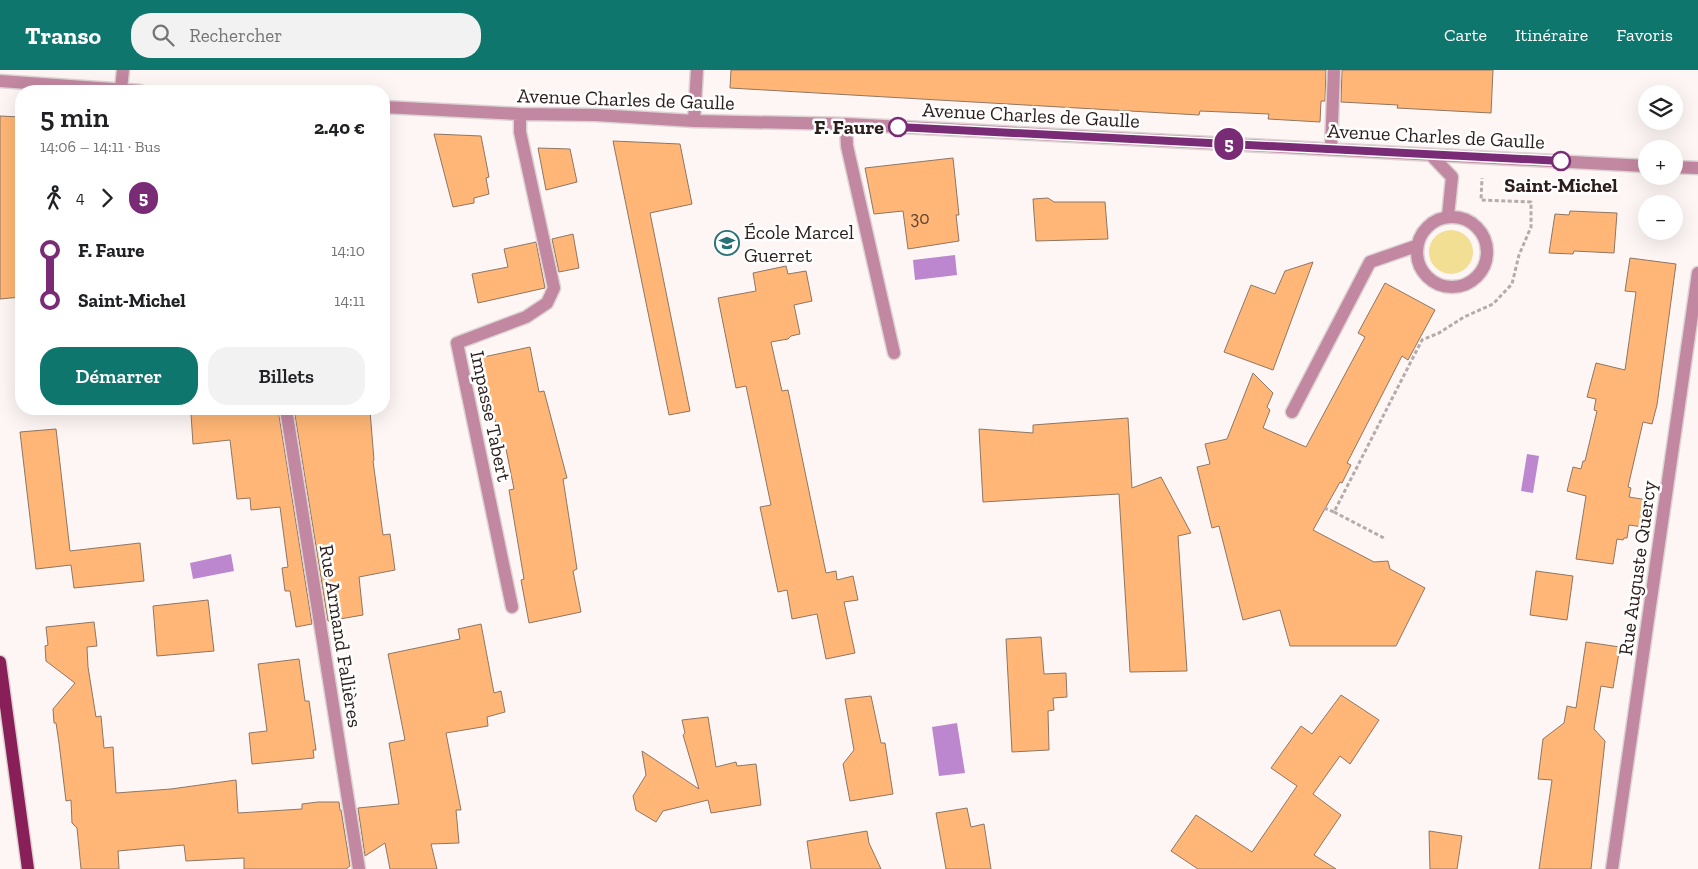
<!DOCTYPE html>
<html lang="fr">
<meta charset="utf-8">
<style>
body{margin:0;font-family:"Zilla Slab",serif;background:#f2f2f2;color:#202124;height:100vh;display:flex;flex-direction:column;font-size:19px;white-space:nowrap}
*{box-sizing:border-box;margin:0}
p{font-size:16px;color:#757577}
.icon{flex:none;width:28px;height:28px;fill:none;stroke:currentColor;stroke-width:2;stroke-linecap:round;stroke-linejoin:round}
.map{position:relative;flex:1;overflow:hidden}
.panel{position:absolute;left:15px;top:15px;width:375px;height:330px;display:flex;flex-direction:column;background:#fff;border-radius:20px;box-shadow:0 5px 20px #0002}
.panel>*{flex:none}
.badge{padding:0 10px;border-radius:16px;font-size:18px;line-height:32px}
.controls{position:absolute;left:1638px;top:15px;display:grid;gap:10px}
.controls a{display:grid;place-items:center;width:45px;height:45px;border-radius:50%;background:#fff;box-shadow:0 5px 20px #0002;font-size:25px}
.map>.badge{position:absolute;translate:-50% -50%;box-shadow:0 0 0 2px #fff}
.legs{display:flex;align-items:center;gap:8px;height:55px;padding:0 25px;font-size:16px}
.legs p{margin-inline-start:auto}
.summary{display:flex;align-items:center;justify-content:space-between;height:85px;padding:0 25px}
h1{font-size:28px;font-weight:600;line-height:38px}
.cta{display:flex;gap:10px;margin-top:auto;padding:10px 25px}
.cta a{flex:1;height:58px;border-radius:20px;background:#0f766e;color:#fff;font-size:20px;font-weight:600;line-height:58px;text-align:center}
.cta a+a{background:#f2f2f2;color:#202124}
ul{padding:0 25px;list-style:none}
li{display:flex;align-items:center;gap:18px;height:50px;font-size:19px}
li i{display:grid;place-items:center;width:8px;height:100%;margin:0 6px;background:currentColor}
li i::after{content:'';width:12px;height:12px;margin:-6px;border:4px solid;border-radius:50%;background:#fff}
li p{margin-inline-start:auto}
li:first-child i{background:linear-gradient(#0000 50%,currentColor 0)}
li:last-child i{background:linear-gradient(currentColor 50%,#0000 0)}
header{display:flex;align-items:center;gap:30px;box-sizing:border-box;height:70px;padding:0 25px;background:#0f766e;color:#fff}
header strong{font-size:24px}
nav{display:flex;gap:28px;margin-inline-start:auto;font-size:18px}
.search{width:350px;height:45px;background:#f2f2f2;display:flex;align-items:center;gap:12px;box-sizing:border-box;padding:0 18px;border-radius:20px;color:#757577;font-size:19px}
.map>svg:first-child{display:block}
.green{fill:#f2df93}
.water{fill:#bc87cf}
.building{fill:#ffb676;stroke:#8f7662}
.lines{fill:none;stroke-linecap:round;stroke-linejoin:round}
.minor-casing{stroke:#dcd3d2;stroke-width:15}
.major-casing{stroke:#dcd3d2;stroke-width:15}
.path{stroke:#b5abaa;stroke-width:3;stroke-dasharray:4 2.5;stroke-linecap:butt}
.minor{stroke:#c287a1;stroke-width:12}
.major{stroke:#881f59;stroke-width:12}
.line-1-casing{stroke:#fff;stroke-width:11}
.line-1{stroke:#792b75;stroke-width:8}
.stop-1-dot{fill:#fff;stroke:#792b75;stroke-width:2.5}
.labels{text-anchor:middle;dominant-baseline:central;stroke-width:5;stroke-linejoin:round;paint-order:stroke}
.number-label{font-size:18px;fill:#604432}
.street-label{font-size:20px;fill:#2b1e1c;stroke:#fff}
.stop-label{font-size:20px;font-weight:bold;fill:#2b1e1c;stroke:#fff;text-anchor:end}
.poi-label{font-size:20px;fill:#2b1e1c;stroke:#fff;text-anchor:start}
</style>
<header>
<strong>Transo</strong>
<div class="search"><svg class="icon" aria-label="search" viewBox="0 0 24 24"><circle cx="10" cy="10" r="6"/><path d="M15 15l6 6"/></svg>Rechercher</div>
<nav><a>Carte</a><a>Itinéraire</a><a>Favoris</a></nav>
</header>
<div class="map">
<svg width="1698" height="799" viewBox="0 0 1698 799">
<rect width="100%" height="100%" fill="#fef6f5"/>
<path class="green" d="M1429 182a22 22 0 1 1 44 0a22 22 0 1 1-44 0Z"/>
<path class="water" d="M955,185L957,205L915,210L913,190Z
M1527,384L1539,386L1533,423L1521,421Z
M231,484L234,501L193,509L190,493Z
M957,653L965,703L939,706L932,657Z"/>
<path class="building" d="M731,0H1326L1325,31H1321L1320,52L1268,49L1269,44L1200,41L1199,45L1147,42L730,18Z
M1342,0H1493L1491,43L1397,38L1398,35L1341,32Z
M0,46L21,47V227L0,229Z
M434,64L481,66L489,107L486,108L489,124L474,128V133L453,137Z
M613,71L680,74L692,134L650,143L690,341L669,345Z
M538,78L570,79L577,112L546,120Z
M953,88L959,145H956L959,171L908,179L903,141L874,144L865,98Z
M1048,128L1054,132H1105L1108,169L1036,171L1033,129Z
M1570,141L1617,143L1614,183L1574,181L1573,184L1549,183L1555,144L1569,145Z
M573,164L579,198L559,202L552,169Z
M536,172L545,218L478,233L472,204L508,197L504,179Z
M1630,188L1676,194L1657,335L1652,354L1643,352L1628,417L1631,418L1629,427L1654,431L1650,458L1629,455L1627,468H1624L1623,470L1617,469L1613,494L1576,489L1586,426L1567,421L1573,397L1581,399L1583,391H1585L1597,341L1594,340L1596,329L1587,327L1596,293L1625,300L1636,222L1625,221Z
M1313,192L1273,300L1224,282L1251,215L1275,224L1285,201Z
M786,196L788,204L806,201L812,231L794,235L800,264L791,266L788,269L771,272L782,321L788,320L826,503L836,501L837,510L853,506L858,530L844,532L855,583L826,589L817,544L792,549L787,520L778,522L760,437L771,435L746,316L736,318L718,228L756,221L753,203Z
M1385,213L1435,240L1408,290L1402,286L1347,393L1351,395L1342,413L1340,412L1313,460L1374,492L1388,491L1390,499L1425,518L1396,576H1290L1280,540L1243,550L1219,456L1212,458L1197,397L1210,394L1205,374L1227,369L1253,303L1273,323L1267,337L1270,340L1263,358L1306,377L1365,267L1358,263Z
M530,277L539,322L544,321L567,408L563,409L577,499L573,501L581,542L529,553L521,510L524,509L509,420L514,419L505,374L500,375L491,331L488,332L479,288Z
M243,339H278L312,554L296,557L290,521H285L282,498L288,497L280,437L251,440L250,428L237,429L230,370L193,374L191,344Z
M294,339H360L361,343L370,341L374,390L373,391L383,465L390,464L395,500L359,507L363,545L328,551Z
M1128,348L1132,418L1161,407L1191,463L1178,466L1187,601L1130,602L1119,424L983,432L979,359L1033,363V355Z
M56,359L70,481L140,473L144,511L74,518L71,495L36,499L20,362Z
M1536,501L1573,506L1567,550L1530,545Z
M208,530L214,581L157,586L153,536Z
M94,552L97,576L87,577L88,597L96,647L101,646L104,678L113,677L116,723L171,719L236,710L238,743L302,739V734L318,732H339L340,740H341L350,796L346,799H244V788L186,791L184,775L118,781L119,799H81L77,758L72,753L71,730L66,731L59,673L56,653H54L53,639L75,613L46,591L45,576L48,575L46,557Z
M481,554L494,623L501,621L505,642L487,647L488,656L446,663L461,740H456L459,773L431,774L437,799H390L385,773L365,786L358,738L399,734L389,673L405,670L388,584L460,569L458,559Z
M1041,567L1044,604L1066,603L1067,627L1053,628L1054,640L1048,641L1049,680L1012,682L1006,569Z
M1586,572L1620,577L1613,618L1601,616L1594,659L1605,671L1591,799H1539L1552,710L1538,709L1543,669L1564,653L1567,636L1576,638Z
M299,589L305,631H309L316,680H313L314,688L252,694L249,663L267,661L258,594Z
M1341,625L1379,650L1350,694L1340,686L1313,724L1341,745L1314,785L1336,799H1198L1171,781L1196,745L1252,782L1297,716L1271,698L1301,656L1312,664Z
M871,626L881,673H885L893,724L850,731L843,694L854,680L845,629Z
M708,647L716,697L736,692L737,696L756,694L761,735L711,743L708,730L663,741L656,752L636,740L633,726L646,705L642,681L699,719L683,665L685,663L682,650Z
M967,738L971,757L984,754L991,799H946L936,743Z
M867,761L869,773L881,799H811L807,771Z
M1429,761L1462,766L1457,799H1430Z"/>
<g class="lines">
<defs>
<path id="minor" d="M0,11L140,21
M121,19L123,0
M384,37L520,44L596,45L694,51L846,54L1646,96
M694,51L697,0
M846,54L847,76L894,283
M1331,78L1334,0
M1431,85L1452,107L1448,146
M1674,97L1698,98
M1417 182a35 35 0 1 1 70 0a35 35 0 1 1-70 0Z
M286,339L359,799
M1292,342L1370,192L1416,176
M512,537L457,273L526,247L547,233L554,218L520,62V44
M1612,799L1698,203"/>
<path id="major" d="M0,592L28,799"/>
</defs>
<use href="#minor" class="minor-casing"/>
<use href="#major" class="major-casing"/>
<path class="path" d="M1324,438L1334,442L1422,270L1439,263L1464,247L1493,234L1512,214L1519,185L1531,157V132L1481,130L1482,108
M1334,442L1386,469"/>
<use href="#minor" class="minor"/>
<use href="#major" class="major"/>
</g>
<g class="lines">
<defs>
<path id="line-1" d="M898,57L1561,91"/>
</defs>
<use href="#line-1" class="line-1-casing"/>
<use href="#line-1" class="line-1"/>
</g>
<defs>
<symbol id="school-ring" viewBox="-11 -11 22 22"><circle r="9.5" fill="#fff" stroke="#277275" stroke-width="1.5"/><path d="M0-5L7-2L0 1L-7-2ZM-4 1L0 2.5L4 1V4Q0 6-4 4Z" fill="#277275"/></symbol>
</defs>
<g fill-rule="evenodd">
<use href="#school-ring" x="713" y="159" width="28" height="28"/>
</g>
<g class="stop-1-dot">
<circle cx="898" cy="57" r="9"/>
<circle cx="1561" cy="91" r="9"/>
</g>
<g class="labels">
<g class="number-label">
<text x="920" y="148">30</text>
</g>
<g class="street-label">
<text transform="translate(626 29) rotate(2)">Avenue Charles de Gaulle</text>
<text transform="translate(1031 45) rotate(3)">Avenue Charles de Gaulle</text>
<text transform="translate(1436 66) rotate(3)">Avenue Charles de Gaulle</text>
<text transform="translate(491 346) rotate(78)">Impasse Tabert</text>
<text transform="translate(1637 498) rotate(-82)">Rue Auguste Quercy</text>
<text transform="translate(341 566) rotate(81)">Rue Armand Fallières</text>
</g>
<g class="stop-label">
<text x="884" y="57">F. Faure</text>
<text x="1561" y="115" text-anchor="middle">Saint-Michel</text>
</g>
<g class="poi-label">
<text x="744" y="162">École Marcel<tspan x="744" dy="23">Guerret</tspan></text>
</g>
</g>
</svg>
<div class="controls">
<a><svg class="icon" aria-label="layers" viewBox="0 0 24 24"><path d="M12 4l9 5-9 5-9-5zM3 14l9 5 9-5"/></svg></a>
<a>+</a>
<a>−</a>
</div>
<b class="badge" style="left:1229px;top:74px;background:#792b75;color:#fff">5</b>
<section class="panel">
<div class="summary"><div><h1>5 min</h1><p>14:06 – 14:11 · Bus</p></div><b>2.40 €</b></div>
<div class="legs"><svg class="icon" aria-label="walk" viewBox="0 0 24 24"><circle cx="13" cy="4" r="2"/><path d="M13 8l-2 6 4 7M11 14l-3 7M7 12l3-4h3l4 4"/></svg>4<svg class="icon" aria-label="forward" viewBox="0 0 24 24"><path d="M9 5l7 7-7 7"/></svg><b class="badge" style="background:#792b75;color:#fff">5</b></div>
<ul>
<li><i style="color:#792b75"></i><b>F. Faure</b><p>14:10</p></li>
<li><i style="color:#792b75"></i><b>Saint-Michel</b><p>14:11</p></li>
</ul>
<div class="cta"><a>Démarrer</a><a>Billets</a></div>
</section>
</div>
